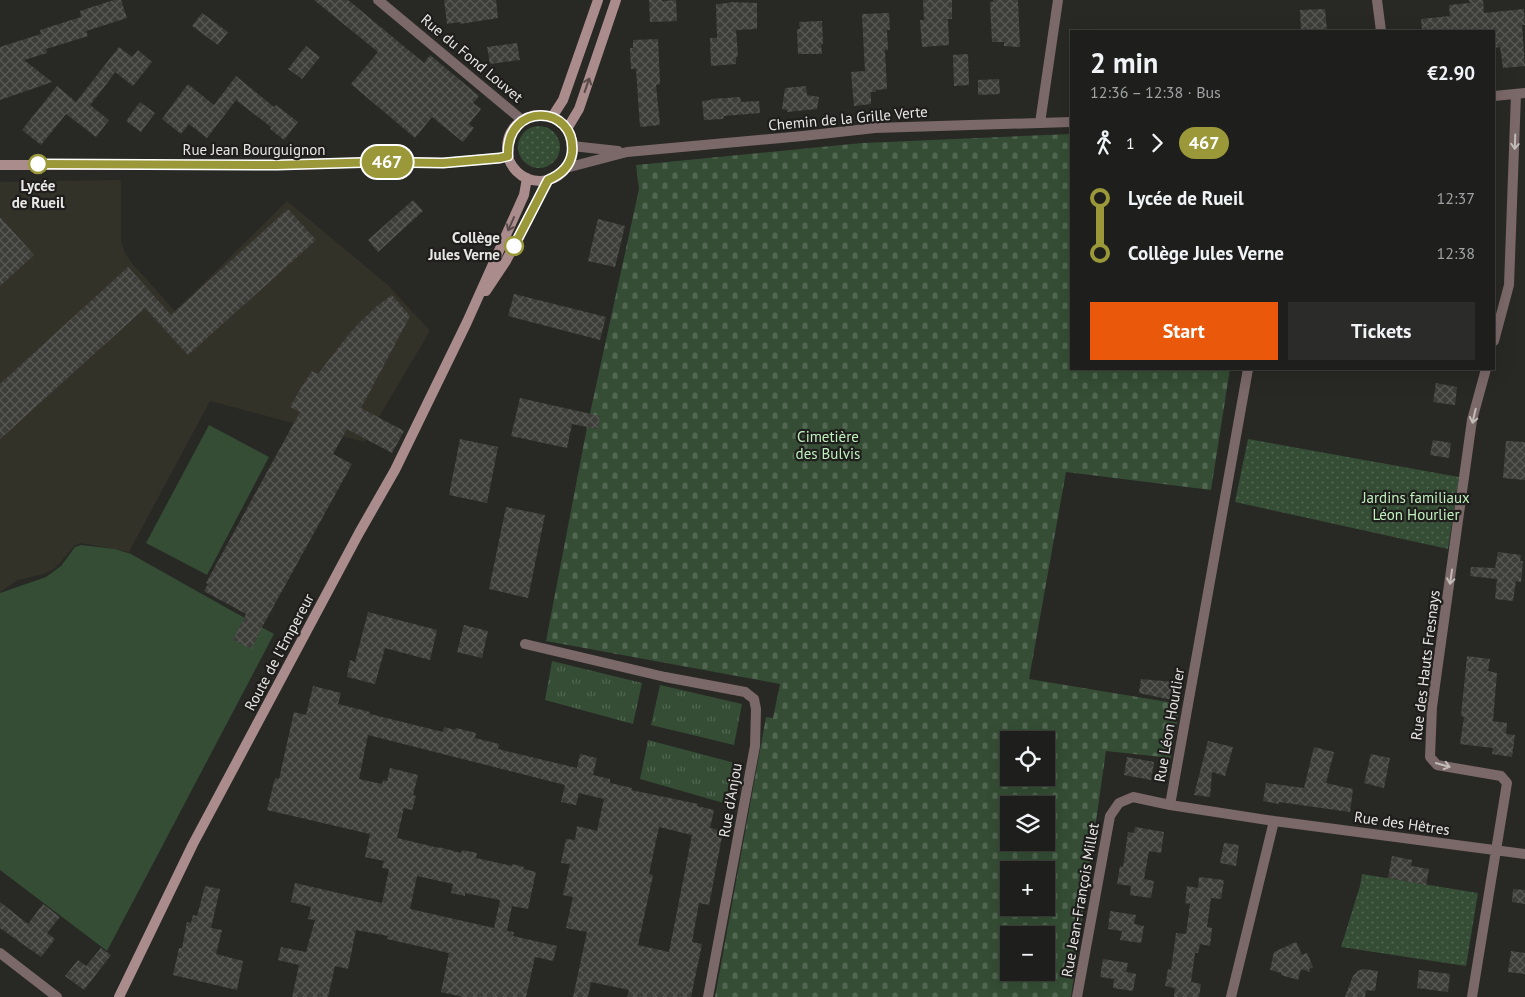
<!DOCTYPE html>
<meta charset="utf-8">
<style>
body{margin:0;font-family:"PT Sans",sans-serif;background:#2b2b29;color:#f1f3f6;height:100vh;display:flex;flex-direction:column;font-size:19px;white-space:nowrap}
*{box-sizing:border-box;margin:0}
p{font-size:16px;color:#a1a2a3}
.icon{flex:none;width:28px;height:28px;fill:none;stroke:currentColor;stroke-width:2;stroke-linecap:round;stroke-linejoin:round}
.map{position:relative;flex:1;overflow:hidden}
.sheet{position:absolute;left:1070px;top:30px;width:425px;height:340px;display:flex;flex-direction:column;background:#1e1e1c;border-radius:0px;box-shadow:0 5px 20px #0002,0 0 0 1px #3c3c3b}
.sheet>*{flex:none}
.badge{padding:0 10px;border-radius:16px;font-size:18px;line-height:32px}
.fabs{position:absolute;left:1000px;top:731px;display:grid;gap:10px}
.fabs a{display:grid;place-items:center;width:55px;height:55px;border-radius:0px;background:#1e1e1c;box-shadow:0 5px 20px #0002,0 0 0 1px #3c3c3b;font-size:25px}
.map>.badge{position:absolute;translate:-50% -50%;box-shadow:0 0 0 2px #fff}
.legs{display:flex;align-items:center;gap:8px;height:55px;padding:0 20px;font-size:16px}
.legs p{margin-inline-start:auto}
.head{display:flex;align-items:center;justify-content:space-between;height:85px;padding:0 20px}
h1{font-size:28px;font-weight:800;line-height:38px}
.action{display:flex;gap:10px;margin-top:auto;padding:10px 20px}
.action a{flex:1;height:58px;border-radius:0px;background:#ea580c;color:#fff;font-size:20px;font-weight:800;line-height:58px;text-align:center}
.action a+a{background:#2b2b29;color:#f1f3f6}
ul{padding:0 20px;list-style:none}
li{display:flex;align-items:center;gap:18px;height:55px;font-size:19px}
li i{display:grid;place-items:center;width:8px;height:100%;margin:0 6px;background:currentColor}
li i::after{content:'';width:12px;height:12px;margin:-6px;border:4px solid;border-radius:50%;background:#1e1e1c}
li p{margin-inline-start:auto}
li:first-child i{background:linear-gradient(#0000 50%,currentColor 0)}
li:last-child i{background:linear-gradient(currentColor 50%,#0000 0)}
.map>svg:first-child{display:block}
.built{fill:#333229}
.grass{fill:url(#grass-dots)}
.cemetery{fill:url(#cemetery-stones);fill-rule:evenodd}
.park{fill:url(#park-tufts)}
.pitch{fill:#344d34}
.building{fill:url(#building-cross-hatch);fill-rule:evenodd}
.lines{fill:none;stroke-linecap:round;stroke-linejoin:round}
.street{stroke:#7b6868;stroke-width:10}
.secondary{stroke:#ab8c8c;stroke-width:10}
.oneway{stroke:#574a49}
.oneway2{stroke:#c1bbb9}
.line-1-casing{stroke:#fff;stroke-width:11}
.line-1{stroke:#9b983a;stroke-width:8}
.stop-1-dot{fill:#fff;stroke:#9b983a;stroke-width:2.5}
.labels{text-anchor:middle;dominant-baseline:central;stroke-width:4.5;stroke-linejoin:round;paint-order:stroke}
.street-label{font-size:15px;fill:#e7e7e5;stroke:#1f1e1c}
.stop-label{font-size:15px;font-weight:bold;fill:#e7e7e5;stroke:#1f1e1c}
.park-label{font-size:15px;fill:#bff1bd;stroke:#1f1e1c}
</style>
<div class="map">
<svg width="1525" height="997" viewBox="0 0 1525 997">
<defs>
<pattern id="grass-dots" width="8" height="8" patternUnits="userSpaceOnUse" patternTransform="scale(1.25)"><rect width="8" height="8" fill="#344d34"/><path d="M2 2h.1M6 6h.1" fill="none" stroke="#516751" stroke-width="1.8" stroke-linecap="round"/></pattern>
<pattern id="cemetery-stones" width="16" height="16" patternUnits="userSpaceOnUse" patternTransform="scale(1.25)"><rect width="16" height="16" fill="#344d34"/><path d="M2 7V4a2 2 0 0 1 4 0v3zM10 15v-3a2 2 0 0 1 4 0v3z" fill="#516751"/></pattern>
<pattern id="park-tufts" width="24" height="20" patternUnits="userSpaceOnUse" patternTransform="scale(1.25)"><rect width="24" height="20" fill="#344d34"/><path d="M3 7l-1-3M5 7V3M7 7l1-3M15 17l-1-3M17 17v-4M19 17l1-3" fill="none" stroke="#516751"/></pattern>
<pattern id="building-cross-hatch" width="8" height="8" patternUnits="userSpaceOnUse" patternTransform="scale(1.25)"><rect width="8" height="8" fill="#3d3d3a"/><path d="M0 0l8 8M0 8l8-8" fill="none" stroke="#595956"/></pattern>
</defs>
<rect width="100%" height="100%" fill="#282825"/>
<path class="built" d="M121,180V241L125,253L131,262L175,311L287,201L389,286L430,331L364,442L210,401L129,552L81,543L75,545L57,566L52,570L40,575L18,580L0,592V182Z"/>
<path class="grass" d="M518 147a21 21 0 1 1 42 0a21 21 0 1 1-42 0Z
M1248,439L1459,477L1448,549L1235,502Z
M1362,874L1478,893L1466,966L1341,947L1360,886Z"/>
<path class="cemetery" d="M1071,134V369H1230L1211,490L1066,472L1029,679L1180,704L1171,758L1106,751L1071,997H715L766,717L773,718L780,684L546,641L587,427L639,189L636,165L862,143ZM1009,740H1046V778H1009ZM1009,805H1046V842H1009ZM1009,870H1046V908H1009ZM1009,935H1046V972H1009Z"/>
<path class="park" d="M552,661L642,683L633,724L545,700Z
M660,685L742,704L734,745L651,725Z
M648,740L735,763L727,804L640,779Z"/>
<path class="pitch" d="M209,425L269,457L207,575L146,543Z
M81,545L115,549L131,554L234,612L274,634L107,951L0,870V593L46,577L61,566L75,547Z"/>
<path class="building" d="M114,0H121L127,18L86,31L88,36L46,49L47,53L24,60L52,82L0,100V47L41,34L40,30L81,17L80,11Z
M314,0H348L424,63L430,55L479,96L473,103L481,109L469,124L474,128L463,142L432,117L415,138L351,84L378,52Z
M444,0H496L498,18L460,24V22L447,24Z
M649,0H662V1L676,0L677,21L650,22Z
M923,0H952V19H948L949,45L922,47L920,20H924Z
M993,0H1018L1020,47L1004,46V42H992L990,2H993Z
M1469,0H1483L1484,13L1524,9L1525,25H1522L1525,66L1503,68L1500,47L1494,48V31H1422L1421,19L1450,16L1449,5L1470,3Z
M729,2L757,3V29L736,30L738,56L736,57V64L711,66L710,38H717L716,4L729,3Z
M1325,9L1327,31H1301L1300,10Z
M202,13L228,32L218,45L192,26Z
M889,13L890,30H887L888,50H885L887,89L876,90V92H871V104L854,106L851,72L865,71L862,14Z
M822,21L823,44L821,45L822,54H798L797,29H800L799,22Z
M658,39L660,84L656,85L660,125L640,127L636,69H631L630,48H633V40Z
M517,43L520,60L490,64L487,47Z
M306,46L320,57L302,79L288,69Z
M119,47L132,57L138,50L152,62L133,86L115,72L108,82L90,105L109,120L96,137L66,114L41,145L22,130L57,86L76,102Z
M968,54L969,85L954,86L953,55Z
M236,76L274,107L276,105L298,122L284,140L270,129L271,127L236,100L207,138L189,124L181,134L162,119L188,84L214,105Z
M999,79L1000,94L978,95V80Z
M806,86L807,95L819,97L817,109L787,112V110L782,109L785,88Z
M740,97L741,102L759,101L760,113L724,116L723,119L704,120L702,101L711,100V99Z
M140,102L155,113L141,132L126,121Z
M413,200L423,211L378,252L368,240Z
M288,209L316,240L188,355L145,308L0,439V384L128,267L171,315Z
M0,217L34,255L0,286Z
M598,219L625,226L615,267L588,261Z
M514,294L606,317L600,340L508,316Z
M392,295L410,316L361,408L404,431L392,453L347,429L333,454L352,464L261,629L252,649L233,640L246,614L204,591L208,584L206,583L300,412L290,407L301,388L312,371L318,374L349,334L362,320L378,305Z
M1436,383L1457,387L1455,405L1433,402Z
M520,398L600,416L598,429L572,424L567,448L511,436Z
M460,439L498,447L487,503L449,495Z
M1433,440L1451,443L1449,458L1430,455Z
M1506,441L1525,442V480L1503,478Z
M506,507L545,515L528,598L489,589Z
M1498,552L1521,555L1520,561H1523L1521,582L1516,581L1513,601L1495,599L1497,579L1470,576L1471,567L1495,568Z
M368,612L437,630L430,660L385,648L375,684L347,677L350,660L355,662Z
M464,625L488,631L482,658L457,652Z
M1467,656L1490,659L1488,671L1497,673L1493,721L1507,723L1506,734L1515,735L1512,757L1492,754L1493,748L1460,744L1464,717L1461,716Z
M1141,679L1174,682L1172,700L1139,693Z
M313,686L341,693L338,704L370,712V714L443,732L444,727L455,730L456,728L476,733L475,738L499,744L498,749L577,768L580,754L597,758L593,775L610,779V783L632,788L631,790L698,804L697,806L714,810L710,828L723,831L709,905L699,903L692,942L702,944L691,997H627L629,990L591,982L588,997H573L587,932L566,928L573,897L563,895L570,864L561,863L566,839L575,840L577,826L597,831L604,799L579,793L576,805L561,802L565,785L368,735L359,779L382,784L383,780L387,781L390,768L418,775L413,795L416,796L412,810L404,808L397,838L439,848V847L461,853L462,850L477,853L476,858L512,866V864L524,867V869L536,872L528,909L512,906L507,931L514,932L513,936L557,946L553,961L535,957L526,997H463L441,992L449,953L387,939L388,936L356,930L348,969L335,966L328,997H292L299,965L278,960L281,947L306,952L315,920L308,919L311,907L291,902L295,883L382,903L389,869L382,868L384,861L365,857L370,834L267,810L275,778L279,779L294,712L306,715ZM659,827L692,835L669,952L638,945L653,875L649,874ZM417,876L453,884L451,893L465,896V893L500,900L494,928L410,909Z
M1208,741L1233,747L1225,776L1212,772L1210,797L1194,795Z
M1314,747L1334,752L1326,783L1353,789L1350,812L1279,802V804L1263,801L1266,783L1304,788Z
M1371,754L1390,758L1384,788L1364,783Z
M1127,757L1154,762L1151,780L1124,775Z
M1135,827L1164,832L1161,853L1149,851L1144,879L1154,881L1151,898L1130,895L1131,886L1117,884L1120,866L1123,867L1128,832L1134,833Z
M1224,843L1239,845L1236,866L1220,863Z
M1392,856L1412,860L1411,866L1429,869L1426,885L1388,878Z
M1199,877L1224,880L1221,899L1211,898L1207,927L1212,928L1210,946L1200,944L1198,953H1195L1191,982L1201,984L1199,997H1174L1175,988L1165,986L1168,969L1171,970L1176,933L1186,934L1190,904L1185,903L1187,886L1198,888Z
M205,886L220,889L211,928L222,930L216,954L243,961L237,990L173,975L179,948H182L187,922L191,923L193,915L197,916Z
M1513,889L1525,890V904L1512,902Z
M0,902L28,924L43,904L60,917L47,933L55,939L41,957L0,928Z
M1110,911L1136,915L1134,924L1144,926L1141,943L1120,940L1122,931L1108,929Z
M1296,942L1302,955L1307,953L1313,967L1309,969L1310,972L1301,969L1298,980L1281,975V973L1270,970L1274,952Z
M101,948L111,955L84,990L65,976L78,960L86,966Z
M1511,951L1525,953V974L1508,972Z
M1103,959L1128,963L1126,972L1136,974L1133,991L1113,988L1114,979L1100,977Z
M1363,969L1378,971L1375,991L1366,990L1365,997H1345L1353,976L1358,971Z
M1419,970L1450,974L1448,992L1417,988Z"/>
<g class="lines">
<path class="street" d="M378,0L522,120
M1377,0L1381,31
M1494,96L1525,93
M1040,123L1058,0
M572,146L618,151
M566,168L627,152L803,136L875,128L1071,122
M1494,341L1509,285L1516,94
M525,644L665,677L745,692L754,699L756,709L755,746L708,997
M1170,805L1248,369
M1274,821L1525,854
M0,953L57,997
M1077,997L1110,816L1119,803L1133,797L1170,805L1274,821L1231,997
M1472,997L1507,783L1501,776L1437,765L1430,757L1432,707L1472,420L1486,369"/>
<path class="secondary" d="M507 148a33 33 0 1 1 66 0a33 33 0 1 1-66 0Z
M552,117L563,100L598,0
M567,129L579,109L616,0
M0,165H277L380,162L443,163L500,158L508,156
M486,291L506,261L548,180
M119,997L193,844L359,533L395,470L467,322L524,195L527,178"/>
</g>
<defs><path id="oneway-shaft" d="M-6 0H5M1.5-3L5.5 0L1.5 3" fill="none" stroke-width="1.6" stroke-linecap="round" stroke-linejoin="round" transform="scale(1.25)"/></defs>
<g class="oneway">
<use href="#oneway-shaft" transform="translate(587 85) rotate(-71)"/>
<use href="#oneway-shaft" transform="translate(511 224) rotate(114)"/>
</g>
<g class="oneway2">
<use href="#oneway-shaft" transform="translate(1515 142) rotate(92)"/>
<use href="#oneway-shaft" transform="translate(1474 416) rotate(103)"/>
<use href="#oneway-shaft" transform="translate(1451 577) rotate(98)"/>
<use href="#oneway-shaft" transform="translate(1443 765) rotate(16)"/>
</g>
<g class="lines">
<defs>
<path id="line-1" d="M38,164L277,165L380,162L443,163L500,158L508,156C505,101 577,104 572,153C570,167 560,175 548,180L514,246"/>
</defs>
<use href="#line-1" class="line-1-casing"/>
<use href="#line-1" class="line-1"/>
</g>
<g class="stop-1-dot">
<circle cx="38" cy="164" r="9"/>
<circle cx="514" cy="246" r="9"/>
</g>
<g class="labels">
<g class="street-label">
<text transform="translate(472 58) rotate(40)">Rue du Fond Louvet</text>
<text transform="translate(848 118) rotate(-5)">Chemin de la Grille Verte</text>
<text x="254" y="149">Rue Jean Bourguignon</text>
<text transform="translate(279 652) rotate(-62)">Route de l'Empereur</text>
<text transform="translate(1425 665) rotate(-83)">Rue des Hauts Fresnays</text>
<text transform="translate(1169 725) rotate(-80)">Rue Léon Hourlier</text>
<text transform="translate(730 800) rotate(-80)">Rue d'Anjou</text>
<text transform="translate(1402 823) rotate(8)">Rue des Hêtres</text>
<text transform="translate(1080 900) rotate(-80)">Rue Jean-François Millet</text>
</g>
<g class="stop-label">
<text x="38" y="185">Lycée<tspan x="38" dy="17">de Rueil</tspan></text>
<text x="500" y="237" text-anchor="end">Collège<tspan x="500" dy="17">Jules Verne</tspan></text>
</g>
<g class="park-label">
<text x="828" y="436">Cimetière<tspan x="828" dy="17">des Bulvis</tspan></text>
<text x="1416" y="497">Jardins familiaux<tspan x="1416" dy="17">Léon Hourlier</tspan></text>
</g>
</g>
</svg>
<div class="fabs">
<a><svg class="icon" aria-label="locate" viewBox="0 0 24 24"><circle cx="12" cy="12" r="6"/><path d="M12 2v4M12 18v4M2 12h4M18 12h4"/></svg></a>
<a><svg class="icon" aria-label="layers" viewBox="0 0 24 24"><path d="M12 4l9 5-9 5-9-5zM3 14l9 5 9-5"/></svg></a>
<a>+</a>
<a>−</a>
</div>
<b class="badge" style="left:387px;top:162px;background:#9b983a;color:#fff">467</b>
<section class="sheet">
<div class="head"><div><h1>2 min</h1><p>12:36 – 12:38 · Bus</p></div><b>€2.90</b></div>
<div class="legs"><svg class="icon" aria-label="walk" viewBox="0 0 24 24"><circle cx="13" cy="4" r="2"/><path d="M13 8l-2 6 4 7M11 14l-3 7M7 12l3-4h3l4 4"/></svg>1<svg class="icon" aria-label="forward" viewBox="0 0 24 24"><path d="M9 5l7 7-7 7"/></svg><b class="badge" style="background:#9b983a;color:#fff">467</b></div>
<ul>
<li><i style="color:#9b983a"></i><b>Lycée de Rueil</b><p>12:37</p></li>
<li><i style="color:#9b983a"></i><b>Collège Jules Verne</b><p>12:38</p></li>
</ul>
<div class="action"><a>Start</a><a>Tickets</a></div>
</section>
</div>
